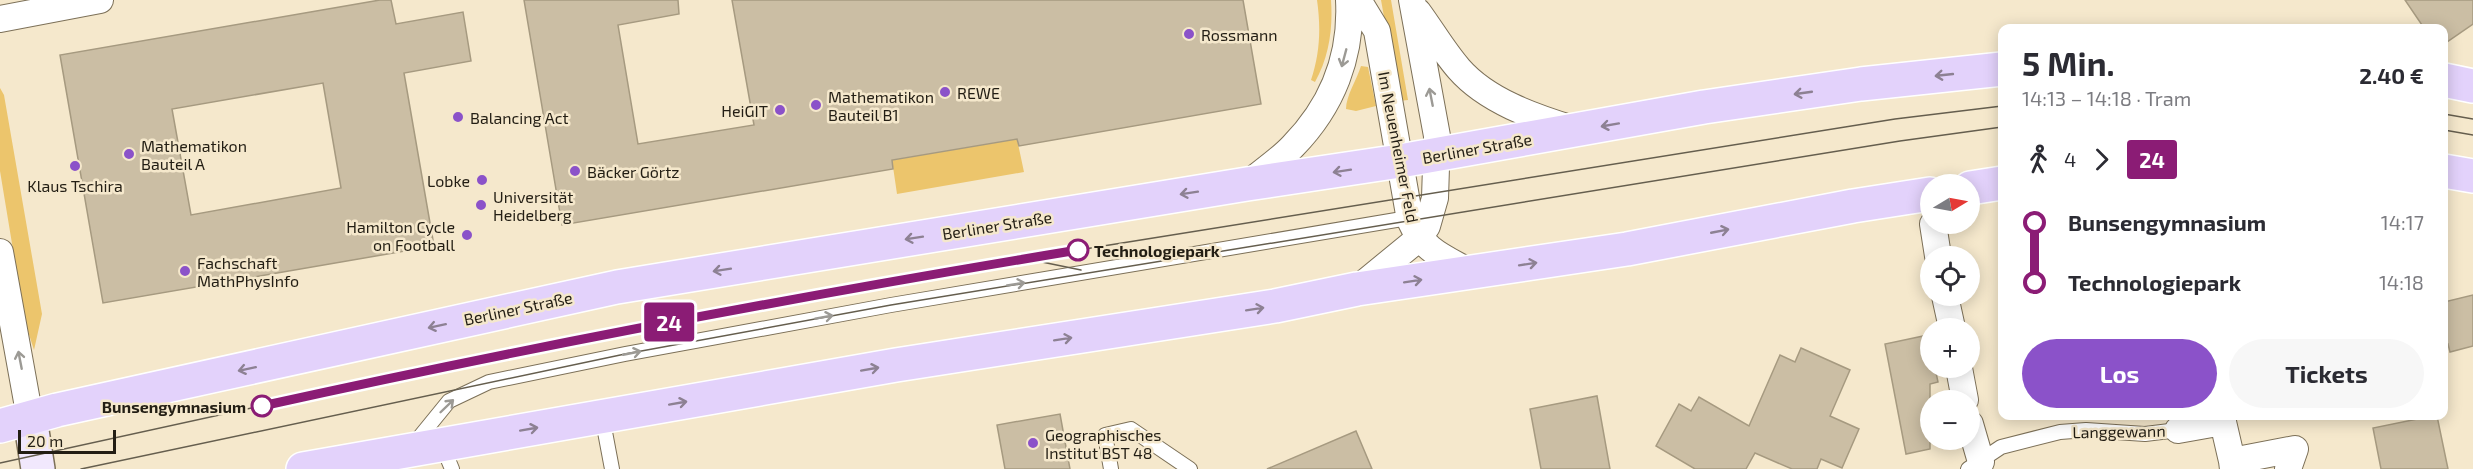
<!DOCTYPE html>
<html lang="de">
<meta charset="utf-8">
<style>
body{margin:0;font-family:"Exo 2",sans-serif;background:#f7f7f7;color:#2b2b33;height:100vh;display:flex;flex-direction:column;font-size:22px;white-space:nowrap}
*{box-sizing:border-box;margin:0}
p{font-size:20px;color:#7c7c81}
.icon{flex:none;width:33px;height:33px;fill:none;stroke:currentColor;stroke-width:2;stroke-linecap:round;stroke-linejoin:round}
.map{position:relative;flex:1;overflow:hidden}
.panel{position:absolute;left:1998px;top:24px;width:450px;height:396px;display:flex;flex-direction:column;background:#fff;border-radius:12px;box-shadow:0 3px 15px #0003}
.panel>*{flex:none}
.badge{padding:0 12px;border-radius:4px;font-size:21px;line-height:39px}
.needle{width:39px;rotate:80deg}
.tools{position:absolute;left:1920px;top:174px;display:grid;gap:12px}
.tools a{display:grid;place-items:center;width:60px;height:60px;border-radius:50%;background:#fff;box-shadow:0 3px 15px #0003;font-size:30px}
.scale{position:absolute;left:18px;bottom:15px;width:98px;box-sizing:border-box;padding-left:6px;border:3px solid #231e14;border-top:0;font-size:16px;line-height:21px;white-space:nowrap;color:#231e14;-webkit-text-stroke:4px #f5e8cc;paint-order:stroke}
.map>.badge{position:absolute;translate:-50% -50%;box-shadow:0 0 0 3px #fff}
.legs{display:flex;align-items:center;gap:9px;height:66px;padding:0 24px;font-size:20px}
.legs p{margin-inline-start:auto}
.overview{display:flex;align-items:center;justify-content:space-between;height:102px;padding:0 24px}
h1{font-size:33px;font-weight:700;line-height:45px}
.primary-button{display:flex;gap:12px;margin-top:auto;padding:12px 24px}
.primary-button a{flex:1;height:69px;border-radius:36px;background:#8b52c9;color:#fff;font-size:24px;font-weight:700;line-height:69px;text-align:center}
.primary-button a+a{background:#f7f7f7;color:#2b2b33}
ul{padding:0 24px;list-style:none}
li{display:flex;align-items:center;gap:21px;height:60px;font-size:22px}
li i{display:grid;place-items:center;width:9px;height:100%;margin:0 8px;background:currentColor}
li i::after{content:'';width:15px;height:15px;margin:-8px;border:4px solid;border-radius:50%;background:#fff}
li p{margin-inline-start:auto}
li:first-child i{background:linear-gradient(#0000 50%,currentColor 0)}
li:last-child i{background:linear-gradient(currentColor 50%,#0000 0)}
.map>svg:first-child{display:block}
.green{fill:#ecc56c}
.building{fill:#cbbea4;stroke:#a69a80;stroke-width:1.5;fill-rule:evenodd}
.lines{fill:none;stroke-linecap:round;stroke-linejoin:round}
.lane-casing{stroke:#7c7058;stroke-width:16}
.street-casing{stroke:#7c7058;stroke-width:28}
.secondary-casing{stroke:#7c7058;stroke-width:36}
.primary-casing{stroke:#fff;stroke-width:36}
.lane{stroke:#fff;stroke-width:14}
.street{stroke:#fff;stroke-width:26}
.secondary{stroke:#f1e8fd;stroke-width:33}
.primary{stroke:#e3d2fb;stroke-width:33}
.tram{stroke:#655e4e;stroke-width:1.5}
.oneway{stroke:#9c9a95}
.oneway2{stroke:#8d8193}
.line-1-casing{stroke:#fff;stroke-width:14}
.line-1{stroke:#8b1c75;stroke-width:9}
.poi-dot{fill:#8b52c9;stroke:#f5e8cc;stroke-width:2}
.stop-1-dot{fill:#fff;stroke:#8b1c75;stroke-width:3}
.labels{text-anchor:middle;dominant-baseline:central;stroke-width:5;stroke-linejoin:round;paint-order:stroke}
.poi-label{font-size:16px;fill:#231e14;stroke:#f5e8cc;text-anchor:start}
.street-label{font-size:16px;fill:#231e14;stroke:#f5e8cc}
.stop-label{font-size:16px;font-weight:bold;fill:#231e14;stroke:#f5e8cc;text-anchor:start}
</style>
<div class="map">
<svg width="2473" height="469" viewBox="0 0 2473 469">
<rect width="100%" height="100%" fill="#f5e8cc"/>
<path class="green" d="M1317,0H1331C1333,29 1329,57 1315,82L1311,80C1320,53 1321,28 1317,0Z
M1381,0H1391L1408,100L1399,101Z
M1361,66L1368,67L1376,106L1356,111L1346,109C1346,96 1357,79 1361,66Z
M0,88L4,95L42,314L34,350L25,322L0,171Z
M1017,139L1024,172L897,194L892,160Z"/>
<path class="building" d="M380,0H391L396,24L463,12L471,61L404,73L434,246L103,303L60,55ZM323,83L341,188L191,215L172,109Z
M524,0H678L679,14L618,25L638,144L754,125L732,0H1243L1261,104L1019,146L1017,139L892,160L893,169L562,225Z
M2405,0H2473V24L2444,44V28H2424Z
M2473,295V346L2450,352L2448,344L2444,345V302Z
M1928,335L1930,368H1935L1938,382L1930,384V449L1906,454L1885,344Z
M1801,348L1850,370L1830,416L1859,429L1842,468L1821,459L1817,469H1792L1755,453L1746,469H1695L1656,446L1679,404L1691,411L1699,397L1749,426L1780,355L1795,362Z
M1597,396L1610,469H1541L1530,409Z
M1060,414L1070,469H1005L997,425Z
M2432,416H2437L2448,469H2381L2373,428Z
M1356,431L1372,469H1267Z"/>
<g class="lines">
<defs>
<path id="lane" d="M602,416L612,469
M414,444L449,401L489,382L625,354L891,305L1414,217
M442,445L452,469
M1111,469L1105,435L1131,429L1190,469
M1968,469L2001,447L2060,432L2086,430L2145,434L2178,430"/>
<path id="street" d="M1358,0L1377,31L1410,220C1424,251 1441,256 1470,272
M1418,12C1432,31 1444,52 1459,69C1487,101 1534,117 1573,129
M0,19L100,0
M1247,184C1262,172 1280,160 1293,146C1332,106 1352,56 1349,0
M1933,224L1938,256
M0,252L30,418
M1357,289L1418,239L1427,226L1435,198L1437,136L1412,0
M1945,296L1952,328
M1959,368L1965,400
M1970,424L1981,462
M2178,430L2223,422L2232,461
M2233,469L2232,461L2295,449L2288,469"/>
<path id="secondary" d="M30,418L38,469"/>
<path id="primary" d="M2444,80L2473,86
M2444,171L2473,176
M1970,188L2002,183
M0,426L57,410L617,287L1247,184L1400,161L1704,107L1861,84L2002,69
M303,469L896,365L1275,306L1357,289L1627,249L1853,206L1930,194"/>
</defs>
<use href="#lane" class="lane-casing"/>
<use href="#street" class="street-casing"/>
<use href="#secondary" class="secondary-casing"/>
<use href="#primary" class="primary-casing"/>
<use href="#lane" class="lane"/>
<use href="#street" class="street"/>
<use href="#secondary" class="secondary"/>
<use href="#primary" class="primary"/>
<path class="tram" d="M2444,114L2473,119
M2444,130L2473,135
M1037,261L1081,270
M0,463L393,377L762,304L1097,247L1895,119L2002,106
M81,469L625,354L891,305L1900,141L2002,127"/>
</g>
<defs><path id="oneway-shaft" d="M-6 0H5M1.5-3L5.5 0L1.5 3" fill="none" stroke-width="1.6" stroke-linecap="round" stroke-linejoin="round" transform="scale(1.5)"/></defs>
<g class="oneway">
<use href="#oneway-shaft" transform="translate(1344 58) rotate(105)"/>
<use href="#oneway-shaft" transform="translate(1431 97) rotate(-101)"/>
<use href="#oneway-shaft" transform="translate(1016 284) rotate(-9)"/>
<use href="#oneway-shaft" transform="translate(824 317) rotate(-10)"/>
<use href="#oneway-shaft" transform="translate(632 353) rotate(-11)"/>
<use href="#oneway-shaft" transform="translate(20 360) rotate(-101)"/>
<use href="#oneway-shaft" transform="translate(447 406) rotate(-44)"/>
</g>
<g class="oneway2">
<use href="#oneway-shaft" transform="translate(1944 75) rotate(174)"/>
<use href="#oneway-shaft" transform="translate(1803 93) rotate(172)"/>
<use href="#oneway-shaft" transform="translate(1610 125) rotate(170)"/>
<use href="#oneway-shaft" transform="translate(1342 171) rotate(171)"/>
<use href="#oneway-shaft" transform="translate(1189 193) rotate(171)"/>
<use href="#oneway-shaft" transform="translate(1720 231) rotate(-11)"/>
<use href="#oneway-shaft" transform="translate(914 238) rotate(171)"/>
<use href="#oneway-shaft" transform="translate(1528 264) rotate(-9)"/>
<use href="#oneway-shaft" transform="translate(722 270) rotate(171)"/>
<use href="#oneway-shaft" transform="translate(1413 281) rotate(-9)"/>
<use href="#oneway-shaft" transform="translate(1255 309) rotate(-9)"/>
<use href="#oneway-shaft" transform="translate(437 326) rotate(168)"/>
<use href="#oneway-shaft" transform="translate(1063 339) rotate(-9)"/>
<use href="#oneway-shaft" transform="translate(247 369) rotate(168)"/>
<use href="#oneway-shaft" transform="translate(870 369) rotate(-10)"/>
<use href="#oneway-shaft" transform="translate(678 403) rotate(-10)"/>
<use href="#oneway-shaft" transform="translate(529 429) rotate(-10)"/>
</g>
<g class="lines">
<defs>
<path id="line-1" d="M262,406C533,346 805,295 1078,250"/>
</defs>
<use href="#line-1" class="line-1-casing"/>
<use href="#line-1" class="line-1"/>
</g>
<g class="poi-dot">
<circle cx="1189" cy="34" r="6"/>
<circle cx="945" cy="92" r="6"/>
<circle cx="816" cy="105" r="6"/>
<circle cx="780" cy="110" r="6"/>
<circle cx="458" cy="117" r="6"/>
<circle cx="129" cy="154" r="6"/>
<circle cx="75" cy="166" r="6"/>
<circle cx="575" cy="171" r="6"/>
<circle cx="482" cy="180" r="6"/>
<circle cx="481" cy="205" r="6"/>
<circle cx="467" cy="235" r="6"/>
<circle cx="185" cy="271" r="6"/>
<circle cx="1033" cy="443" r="6"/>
</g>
<g class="stop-1-dot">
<circle cx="1078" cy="250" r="10"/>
<circle cx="262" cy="406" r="10"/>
</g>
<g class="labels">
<g class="poi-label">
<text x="1201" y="34">Rossmann</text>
<text x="957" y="92">REWE</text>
<text x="828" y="96">Mathematikon<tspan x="828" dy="18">Bauteil B1</tspan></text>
<text x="768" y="110" text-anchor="end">HeiGIT</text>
<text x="470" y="117">Balancing Act</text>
<text x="141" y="145">Mathematikon<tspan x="141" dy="18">Bauteil A</tspan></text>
<text x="587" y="171">Bäcker Görtz</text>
<text x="470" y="180" text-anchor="end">Lobke</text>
<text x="75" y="185" text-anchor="middle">Klaus Tschira</text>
<text x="493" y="196">Universität<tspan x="493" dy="18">Heidelberg</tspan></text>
<text x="455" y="226" text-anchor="end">Hamilton Cycle<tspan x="455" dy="18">on Football</tspan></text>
<text x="197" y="262">Fachschaft<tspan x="197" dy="18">MathPhysInfo</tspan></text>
<text x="1045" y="434">Geographisches<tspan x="1045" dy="18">Institut BST 48</tspan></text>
</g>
<g class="street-label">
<text transform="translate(1399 147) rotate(79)">Im Neuenheimer Feld</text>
<text transform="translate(1477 148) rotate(-10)">Berliner Straße</text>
<text transform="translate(997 225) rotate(-9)">Berliner Straße</text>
<text transform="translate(518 308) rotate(-12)">Berliner Straße</text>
<text transform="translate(2119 431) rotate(-1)">Langgewann</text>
</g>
<g class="stop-label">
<text x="1094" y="250">Technologiepark</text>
<text x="246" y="406" text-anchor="end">Bunsengymnasium</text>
</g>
</g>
</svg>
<div class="tools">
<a><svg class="needle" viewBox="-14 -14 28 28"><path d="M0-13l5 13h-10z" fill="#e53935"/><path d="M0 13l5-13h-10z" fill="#7c7c81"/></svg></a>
<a><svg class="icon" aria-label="locate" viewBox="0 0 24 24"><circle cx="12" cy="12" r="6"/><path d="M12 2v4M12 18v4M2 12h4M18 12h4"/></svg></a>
<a>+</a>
<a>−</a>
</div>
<div class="scale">20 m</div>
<b class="badge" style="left:669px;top:322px;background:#8b1c75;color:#fff">24</b>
<section class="panel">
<div class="overview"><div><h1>5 Min.</h1><p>14:13 – 14:18 · Tram</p></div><b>2.40 €</b></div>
<div class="legs"><svg class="icon" aria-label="walk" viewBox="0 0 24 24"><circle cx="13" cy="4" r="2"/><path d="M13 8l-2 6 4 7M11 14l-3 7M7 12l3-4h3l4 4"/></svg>4<svg class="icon" aria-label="forward" viewBox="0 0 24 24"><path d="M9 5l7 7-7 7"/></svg><b class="badge" style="background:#8b1c75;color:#fff">24</b></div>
<ul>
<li><i style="color:#8b1c75"></i><b>Bunsengymnasium</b><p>14:17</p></li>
<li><i style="color:#8b1c75"></i><b>Technologiepark</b><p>14:18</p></li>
</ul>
<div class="primary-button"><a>Los</a><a>Tickets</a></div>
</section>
</div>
